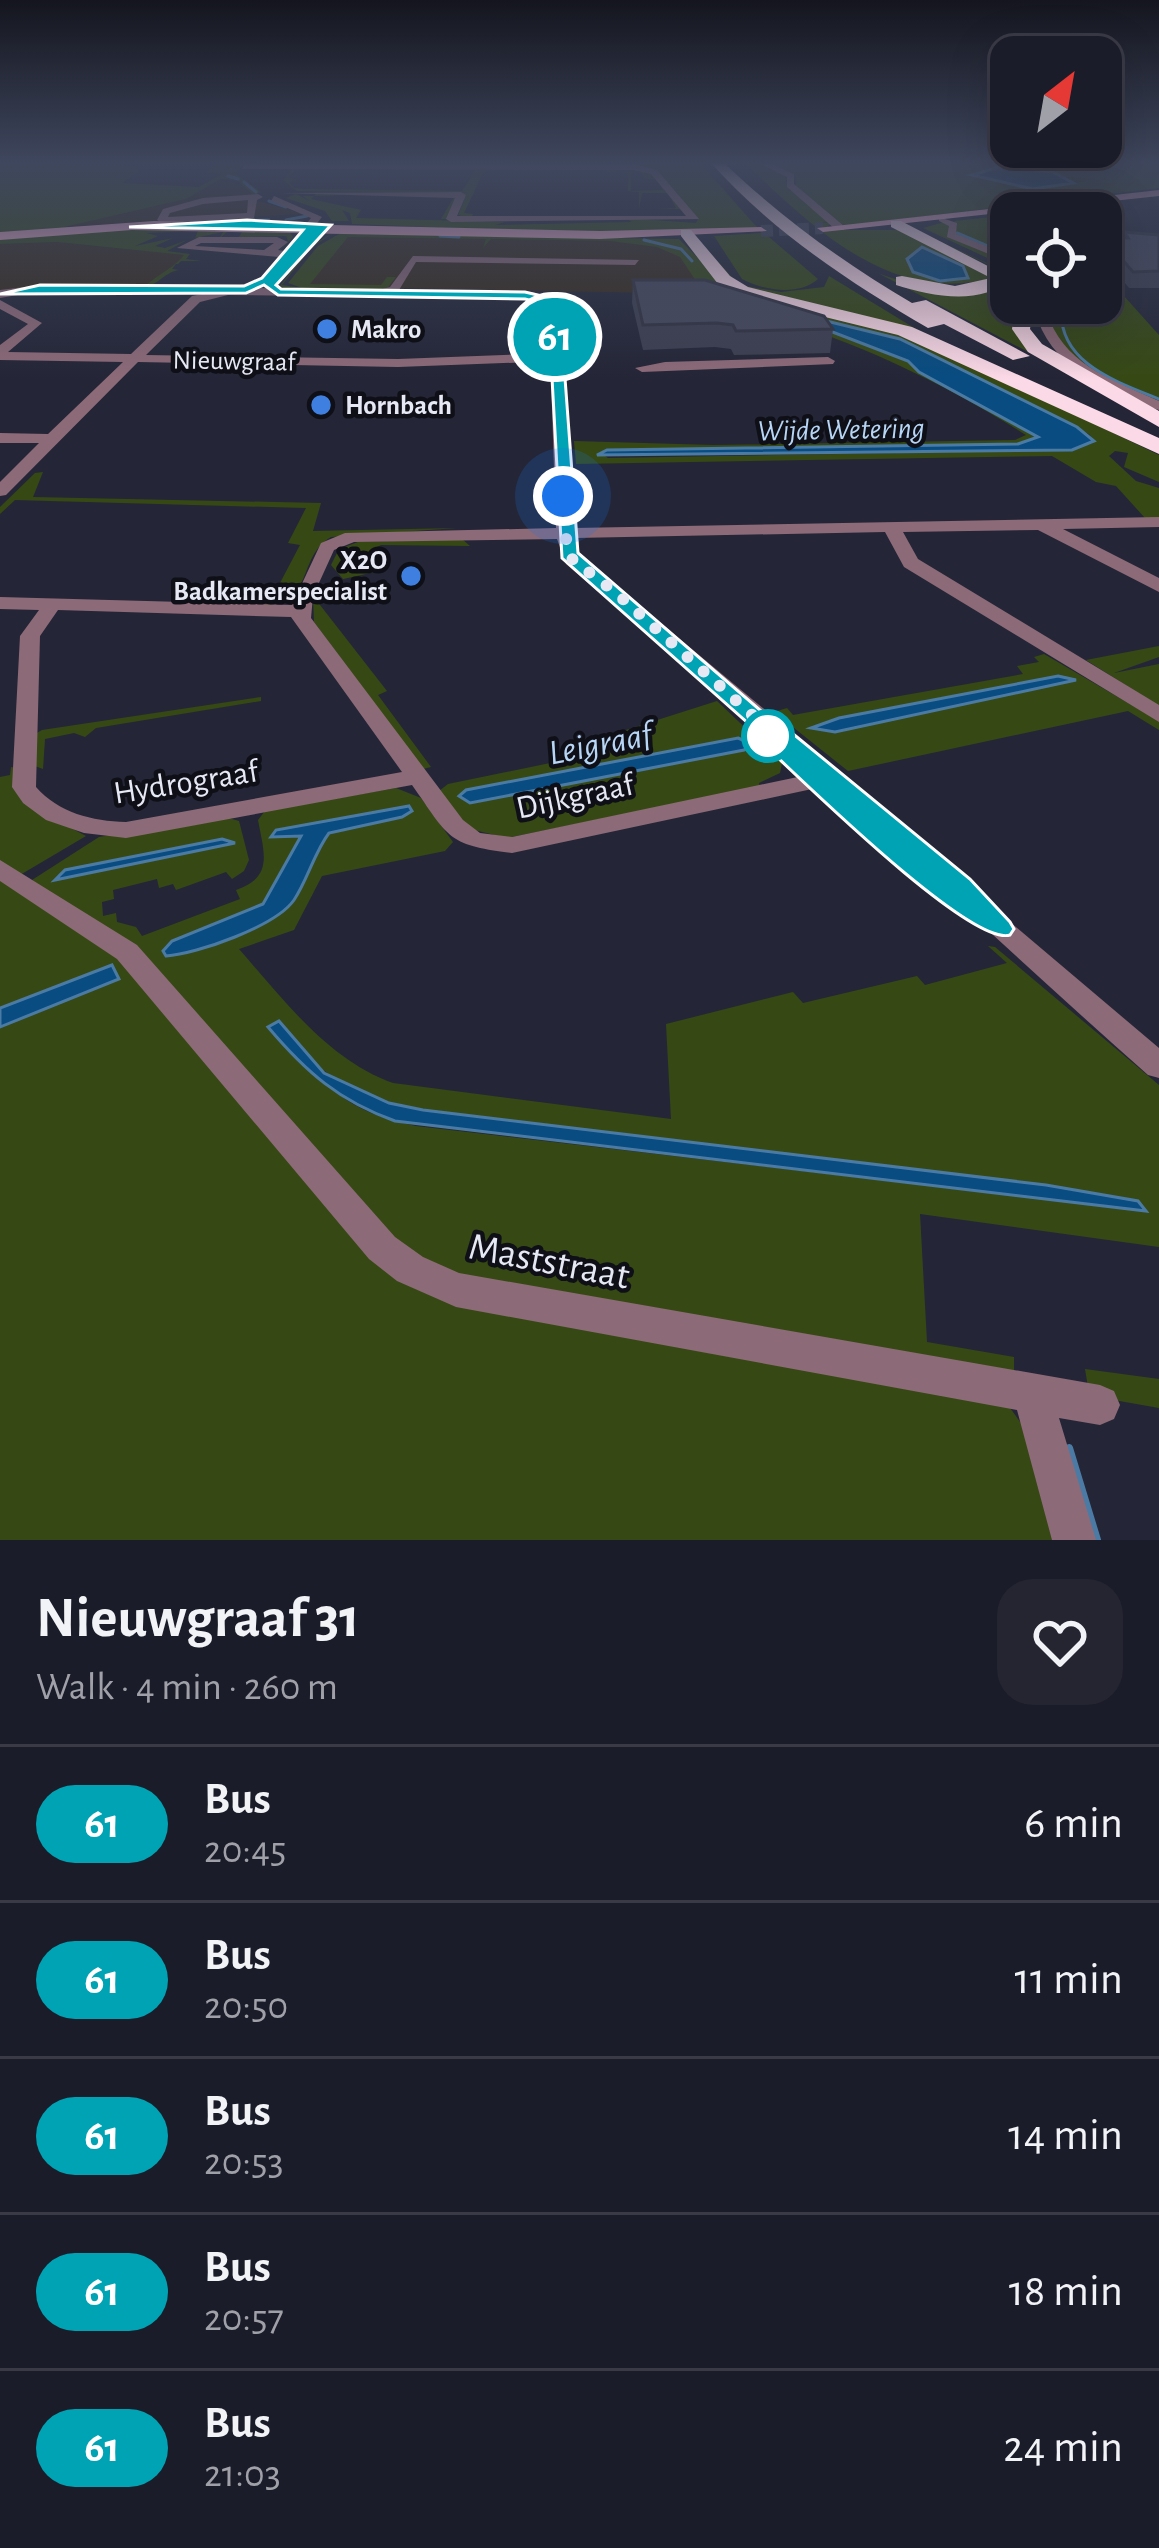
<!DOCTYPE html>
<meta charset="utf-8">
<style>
body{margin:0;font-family:"Alegreya Sans",sans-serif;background:#242531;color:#f1f3f6;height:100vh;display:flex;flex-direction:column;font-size:45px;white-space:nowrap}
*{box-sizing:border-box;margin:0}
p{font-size:39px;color:#a0a1a8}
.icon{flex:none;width:66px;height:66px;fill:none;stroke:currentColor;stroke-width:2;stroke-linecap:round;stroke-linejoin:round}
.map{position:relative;height:1540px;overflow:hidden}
.panel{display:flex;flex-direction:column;background:#1b1c29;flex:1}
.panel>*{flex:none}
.badge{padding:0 24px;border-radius:39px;font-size:42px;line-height:78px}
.needle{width:78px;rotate:31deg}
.controls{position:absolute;left:990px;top:36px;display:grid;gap:24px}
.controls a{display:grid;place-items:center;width:132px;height:132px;border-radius:24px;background:#1b1c29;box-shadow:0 12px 48px #0002,0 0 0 3px #393a46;font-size:60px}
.you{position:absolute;width:60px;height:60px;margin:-30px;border:9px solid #fff;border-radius:50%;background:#1a73e8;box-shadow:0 0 0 18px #1a73e833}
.map>.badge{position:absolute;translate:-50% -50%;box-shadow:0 0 0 6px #fff}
.round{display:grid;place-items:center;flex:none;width:126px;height:126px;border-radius:36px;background:#242531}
.overview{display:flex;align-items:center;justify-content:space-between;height:204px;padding:0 36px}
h1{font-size:57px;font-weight:700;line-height:90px}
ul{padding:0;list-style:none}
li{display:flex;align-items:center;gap:36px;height:156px;padding:0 36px;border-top:3px solid #393a46}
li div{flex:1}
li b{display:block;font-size:45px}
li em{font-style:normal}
li .badge{min-width:132px;font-weight:700;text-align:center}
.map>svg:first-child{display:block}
.commercial{fill:#382c1e}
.green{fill:#364914;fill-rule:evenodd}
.water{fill:#084c81;stroke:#4b7ba4;stroke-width:3}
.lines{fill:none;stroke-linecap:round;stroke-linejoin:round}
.stream-far1{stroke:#4b7ba4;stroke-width:3}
.stream{stroke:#4b7ba4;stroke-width:8}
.major-tunnel{stroke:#414353;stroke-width:12;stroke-dasharray:12 6;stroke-linecap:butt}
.minor{fill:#8d6a78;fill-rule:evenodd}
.major{fill:#f4acc9;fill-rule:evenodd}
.highway{fill:#fcd9e6;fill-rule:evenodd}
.wall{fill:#3d3f50}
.building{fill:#47495d;stroke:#323341;stroke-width:3}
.line{fill:#00a3b4;stroke:#fff;stroke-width:3}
.walk{stroke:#e6e8f4;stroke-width:12;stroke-dasharray:0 21.6}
.shop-dot{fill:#3f7fe0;stroke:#0f0f17;stroke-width:4.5}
.stop-dot{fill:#fff;stroke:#00a3b4;stroke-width:6}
.labels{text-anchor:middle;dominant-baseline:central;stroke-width:9;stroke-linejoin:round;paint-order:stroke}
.far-poi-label{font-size:27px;font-weight:bold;fill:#e6e8f4;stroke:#0f0f17;text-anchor:start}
.far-street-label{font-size:27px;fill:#e6e8f4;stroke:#0f0f17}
.far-water-label{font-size:30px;font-style:italic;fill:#b7d6f6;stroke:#0f0f17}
.street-label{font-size:33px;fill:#e6e8f4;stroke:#0f0f17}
.water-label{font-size:36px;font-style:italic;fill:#b7d6f6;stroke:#0f0f17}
.near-street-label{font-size:39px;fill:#e6e8f4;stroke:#0f0f17}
</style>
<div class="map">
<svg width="1159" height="1540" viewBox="0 0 1159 1540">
<rect width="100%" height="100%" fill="#242637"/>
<path class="commercial" d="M221,179L244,185L253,195L250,199L304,214L53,227L186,199Z
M341,236L644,240L676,247L705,294L297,286Z
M57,242L186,255L147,287L34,286L0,291V244Z"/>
<path class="green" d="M0,163L135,166L139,171L122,183L199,187L221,174L206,172L221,163H244L236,174L261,192L253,195L237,180L221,179L186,199L64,227L277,219L0,232Z
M255,163H700L754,224L818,279C799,296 764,291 742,279L714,236L761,233L759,230L557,232L352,224L350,213L325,204L342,210L349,221H332L325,211L286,198L296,194L311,202L303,196L367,194H316L311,199L361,210L356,218L505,222L495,225L632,222L625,218L696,223L698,219C676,194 663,167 628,166L629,168C658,169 675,197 690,219L680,209H659L676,208L668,193H642L639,208V192L628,191V173L622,172H635L631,173V191L663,190L657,179H646L637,169L609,168L619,172H607V165L354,163L346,170L349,164L345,163L299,167L288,177L297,180L289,182L294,188L305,189L462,191L477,167L493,169L483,173L464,213L473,214L471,218L458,215L466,195L456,193L459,196L447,219H435H441L454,197L451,193L297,191L283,180L296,164Z
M745,163H760L773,172L765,163H1159V188L844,226L796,186L795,175L784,174L787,183L831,221L817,223L832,222L825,230H902L995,277C892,308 809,224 745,163Z
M1011,215V238L1002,243L1011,249V269L923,228L944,222L953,227L949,234L957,226L954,221Z
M114,230L289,231L293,237L280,250L288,241L286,236L239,237L242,232H227L219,239L223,232L195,238L198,231L146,233L158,236L135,246L173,238L155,246L165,248L187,240L167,251L190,254L186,259L202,261H181L178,264L191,265L176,264L172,269L180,270C165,271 158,286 144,287C161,272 171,270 184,255L57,242L0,244V237Z
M915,230L1011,274V303H1021L1016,326L1089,384L878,273C908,285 981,301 1008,280L1002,271Z
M335,232L312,247L282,285L302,288L288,283L318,246L339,234L679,239L719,279L857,320L945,352L1159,455V482L1124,467L1128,453L1115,451L1109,456L1136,481L1159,488V518H1145L1116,486L1096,482L1052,456L576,464L574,441L713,445L1015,440L1026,435C917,366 767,296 630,296L700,287L680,257L657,247L610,241L491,239L483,248L486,239L348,237L310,284L381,285L387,277H396L386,290L285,289L280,286L310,246ZM958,370L1077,427L1090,435L1093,443L1072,450L608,458L599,452L1018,444L1038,437L929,378Z
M699,241L739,285L781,292L824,287L829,276L939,343L880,322L743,289L727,279L695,242Z
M1101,289L1124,296L1159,335V404C1122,386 1033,356 1052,303H1101Z
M43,472L33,497L321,503L313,531L457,528L331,537C295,559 317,602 261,606L270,602L300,545L288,543L306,508L15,500L0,514V507L35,473Z
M462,539L470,546L381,545L371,550L376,566L389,569L343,579L331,565L339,549L358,542Z
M313,596L387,691L378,695L431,767L423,769L314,622Z
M1159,646V657L1114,673L1159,664V706L1086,660Z
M1044,654L1159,721V730L1128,711L848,771L774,712L787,708L793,715L1023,674L1017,666L1039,662L1034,657Z
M261,697V701L96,728L85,737L74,733L45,739L43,769L35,766V734L42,730Z
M717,701L782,763L780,773L759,783L760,787L507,838L470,829L439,791L448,784L560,761L563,750Z
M11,767L16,768L22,802L86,836L20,875L0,865V777L10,775Z
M396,788L421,798L453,842L445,851L322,876L294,930L239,949C283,999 328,1060 393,1083L671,1119L666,1024L793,992L803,1003L917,976L925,985L1007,963L988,946L995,947L1159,1085V1247L920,1214L927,1342L1014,1357V1375L589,1310L418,1264L144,961L32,880L99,837L225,817L239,821L249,860L244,871L232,879L226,872L176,890L173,884L159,888L157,879L113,890L114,899L102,902L103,916L116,913L117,922L136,927L142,936L240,899L236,890C274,877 264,853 258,820L265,811ZM411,811L329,833C314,853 308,879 294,900C275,927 199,953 167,956L163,951L172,941L263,904L302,835L276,838V830ZM308,1056C338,1088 380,1101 423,1110L1046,1185L1138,1201L1145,1211L416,1126C368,1116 331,1100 308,1056Z
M0,874L105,940L383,1259L1003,1398L1023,1426L1053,1540H0V1027L119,979L111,965L0,1008Z
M1085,1369L1159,1379V1408L1114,1400L1088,1387Z"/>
<path class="water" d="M1003,166L1053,172L1073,183L1033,189L972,175Z
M922,247L963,266L968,278L940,281L913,272L907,259Z
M765,306L900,339L1077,427L1094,441L1072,450L597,455L607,450L1018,444L1038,437L919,372L908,361Z
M1058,676L1076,680L835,732L811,728L839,718Z
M738,738L752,744L744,750L470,803L459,796L466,790Z
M409,806L412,811L402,817L329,833C314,853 308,879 294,900C276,926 197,954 166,956L163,951L172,941L263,904L301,836L271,837L276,830Z
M222,839L235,843L55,880L65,870Z
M112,965L119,979L0,1027V1008Z
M279,1021L324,1073L389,1103L423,1110L1046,1185L1138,1201L1146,1211L395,1121C339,1101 306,1072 268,1027Z"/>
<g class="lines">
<path class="stream-far1" d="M228,176L238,179
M244,182L256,192
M269,201L286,207
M286,220L307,216
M191,221L269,220
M957,233L1011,256
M440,236L459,237
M644,240L681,249L692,261
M1062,303C1054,361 1114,381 1159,399"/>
<path class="stream" d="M1069,1448L1097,1540"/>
<path class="major-tunnel" d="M761,231L823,228"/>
<path class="minor" d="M758,163H769L794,174V184L844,226V230H836L787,187V177Z
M245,164H634L657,170L699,219L451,222L446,219L455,198L280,193L461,192L466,195L457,216H686L651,174L634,170L242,169Z
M258,194L263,197L257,200L254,218L162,223L157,220L163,209L203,198ZM248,200L247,213L168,217L170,213L203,204Z
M274,196L322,217L294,252L300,253V257L289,258L268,284L254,288L379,290L390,287L413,256L639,260L635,265L416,262L399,290L532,292L556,300L563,345L584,357L561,367L565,378L574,528L1159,517V527L1063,529L1159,578V592L1038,530L903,532L918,559L1159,705V722L904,567L885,532L575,538L581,557L970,880L1010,922L1159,1048V1078L1148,1075C1039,979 936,880 826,786L512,853C446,845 449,837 412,785L126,838L84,833L46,820L23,803L12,787L20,636L39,610L0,609V597L292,605L321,543L345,533L556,528L551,378L547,366L532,362L398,367L138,362L6,495L0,496V482L39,443H0V433L48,434L123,362L0,360V345L28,324L0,309V300L42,323L8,352L131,354L192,296L202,294L41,291L0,298V290L41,285L228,288L260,280L279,257L177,248L199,237H277L288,242L278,250L284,251L311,218L271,201ZM201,243H274L264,250L195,246ZM228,295L531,299L546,305L550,346L530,349L527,354L398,359L146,355L200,302ZM560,353L566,356L556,360L540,356ZM557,539L566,564L812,774L512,837L480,833L463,820L311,618L313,596L334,550L354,542ZM58,610L291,617L402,772L126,822C92,821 59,813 36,787L40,636Z
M939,217L957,223L956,234L1011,256V263L947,237L949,226L939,221Z
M1044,303H1056L1050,321C1069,367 1117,382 1159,401V410C1111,394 1057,371 1038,321Z
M828,357L835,361L833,364L642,372L635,368L665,362Z
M0,860L137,945L395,1237L423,1257L459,1273L1100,1385L1114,1391L1120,1405L1114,1419L1100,1425L1059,1418L1096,1540H1052L1017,1410L456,1307L397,1281L369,1259L117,959L0,881Z"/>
<path class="major" d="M1159,190V196L823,232L817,228Z
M154,221L600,231L761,227L767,231L600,239L132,230L0,240V232Z"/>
<path class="highway" d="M711,163H724C782,218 844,263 912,303L926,300L1030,356L1013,360L944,324L928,328C850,283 772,231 711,163Z
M891,221H901L1011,278C981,307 932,296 896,285V277L902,276L955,286L991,278L891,227Z
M681,230H691L730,276L748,287L912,327L1159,438V454L898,335L736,295L718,284L681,236Z
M1016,303H1034L1030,329L1042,344L1159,411V427L1028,352L1012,329Z"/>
</g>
<path class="wall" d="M1124,232L1159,235V288H1129L1101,254L1103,237L1123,238Z
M633,280L833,329L830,353L734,355L731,349L715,347L643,350L632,303Z"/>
<path class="building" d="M1124,232L1159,235V271L1133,272L1103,237L1128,238Z
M633,280H705L824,316L833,329L736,331L733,325L717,323L643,325Z"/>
<linearGradient id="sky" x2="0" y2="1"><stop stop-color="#14151e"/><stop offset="0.43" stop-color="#3f475e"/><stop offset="1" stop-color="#3f475e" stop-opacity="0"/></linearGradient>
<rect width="1159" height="379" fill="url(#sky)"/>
<path class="line" d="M247,220L331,225L276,285L281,289L525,292L555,299L563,347L583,357L570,365L565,378L578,553L767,716L774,728H786L970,879L1010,922L1014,929L1010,935C970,947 797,775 760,741L750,725L562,558L552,378L566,357L551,349L545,304L525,299L278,295L264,285L246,293L0,294L40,285L244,286L262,278L303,230L129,227Z"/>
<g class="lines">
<path class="walk" d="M563,496L567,550L573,560L615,592L759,721L768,736"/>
</g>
<g class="shop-dot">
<circle cx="327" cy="329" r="12"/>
<circle cx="321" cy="405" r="12"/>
<circle cx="411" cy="576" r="12"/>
</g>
<circle class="stop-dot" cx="768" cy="736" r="24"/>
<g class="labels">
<g class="far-poi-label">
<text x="351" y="329">Makro</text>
<text x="345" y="405">Hornbach</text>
<text x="387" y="560" text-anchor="end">X2O<tspan x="387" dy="31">Badkamerspecialist</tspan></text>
</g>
<g class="far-street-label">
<text transform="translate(234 361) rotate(1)">Nieuwgraaf</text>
</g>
<g class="far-water-label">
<text transform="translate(841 430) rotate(-1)">Wijde Wetering</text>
</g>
<g class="street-label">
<text transform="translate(186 783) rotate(-9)">Hydrograaf</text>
<text transform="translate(575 797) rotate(-12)">Dijkgraaf</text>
</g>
<g class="water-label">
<text transform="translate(600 744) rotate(-11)">Leigraaf</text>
</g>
<g class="near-street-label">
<text transform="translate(549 1262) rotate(11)">Maststraat</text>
</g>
</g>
</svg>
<div class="controls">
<a><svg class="needle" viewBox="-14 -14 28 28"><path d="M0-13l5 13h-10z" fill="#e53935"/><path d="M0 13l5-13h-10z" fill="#a0a1a8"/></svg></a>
<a><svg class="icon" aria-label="locate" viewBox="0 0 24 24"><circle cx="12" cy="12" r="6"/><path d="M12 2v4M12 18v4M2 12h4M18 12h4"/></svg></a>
</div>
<div class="you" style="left:563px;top:496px"></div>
<b class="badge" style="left:555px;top:337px;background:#00a3b4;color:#fff">61</b>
</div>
<section class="panel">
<div class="overview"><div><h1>Nieuwgraaf 31</h1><p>Walk · 4 min · 260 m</p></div><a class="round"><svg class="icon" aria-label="heart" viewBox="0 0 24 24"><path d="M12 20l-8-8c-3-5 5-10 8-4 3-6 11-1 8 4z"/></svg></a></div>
<ul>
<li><span class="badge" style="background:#00a3b4;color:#fff">61</span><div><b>Bus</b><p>20:45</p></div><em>6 min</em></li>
<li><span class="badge" style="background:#00a3b4;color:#fff">61</span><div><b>Bus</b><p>20:50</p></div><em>11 min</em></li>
<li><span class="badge" style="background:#00a3b4;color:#fff">61</span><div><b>Bus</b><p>20:53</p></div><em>14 min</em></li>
<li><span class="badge" style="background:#00a3b4;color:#fff">61</span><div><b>Bus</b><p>20:57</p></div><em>18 min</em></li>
<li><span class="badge" style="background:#00a3b4;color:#fff">61</span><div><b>Bus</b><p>21:03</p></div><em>24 min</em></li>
</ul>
</section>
